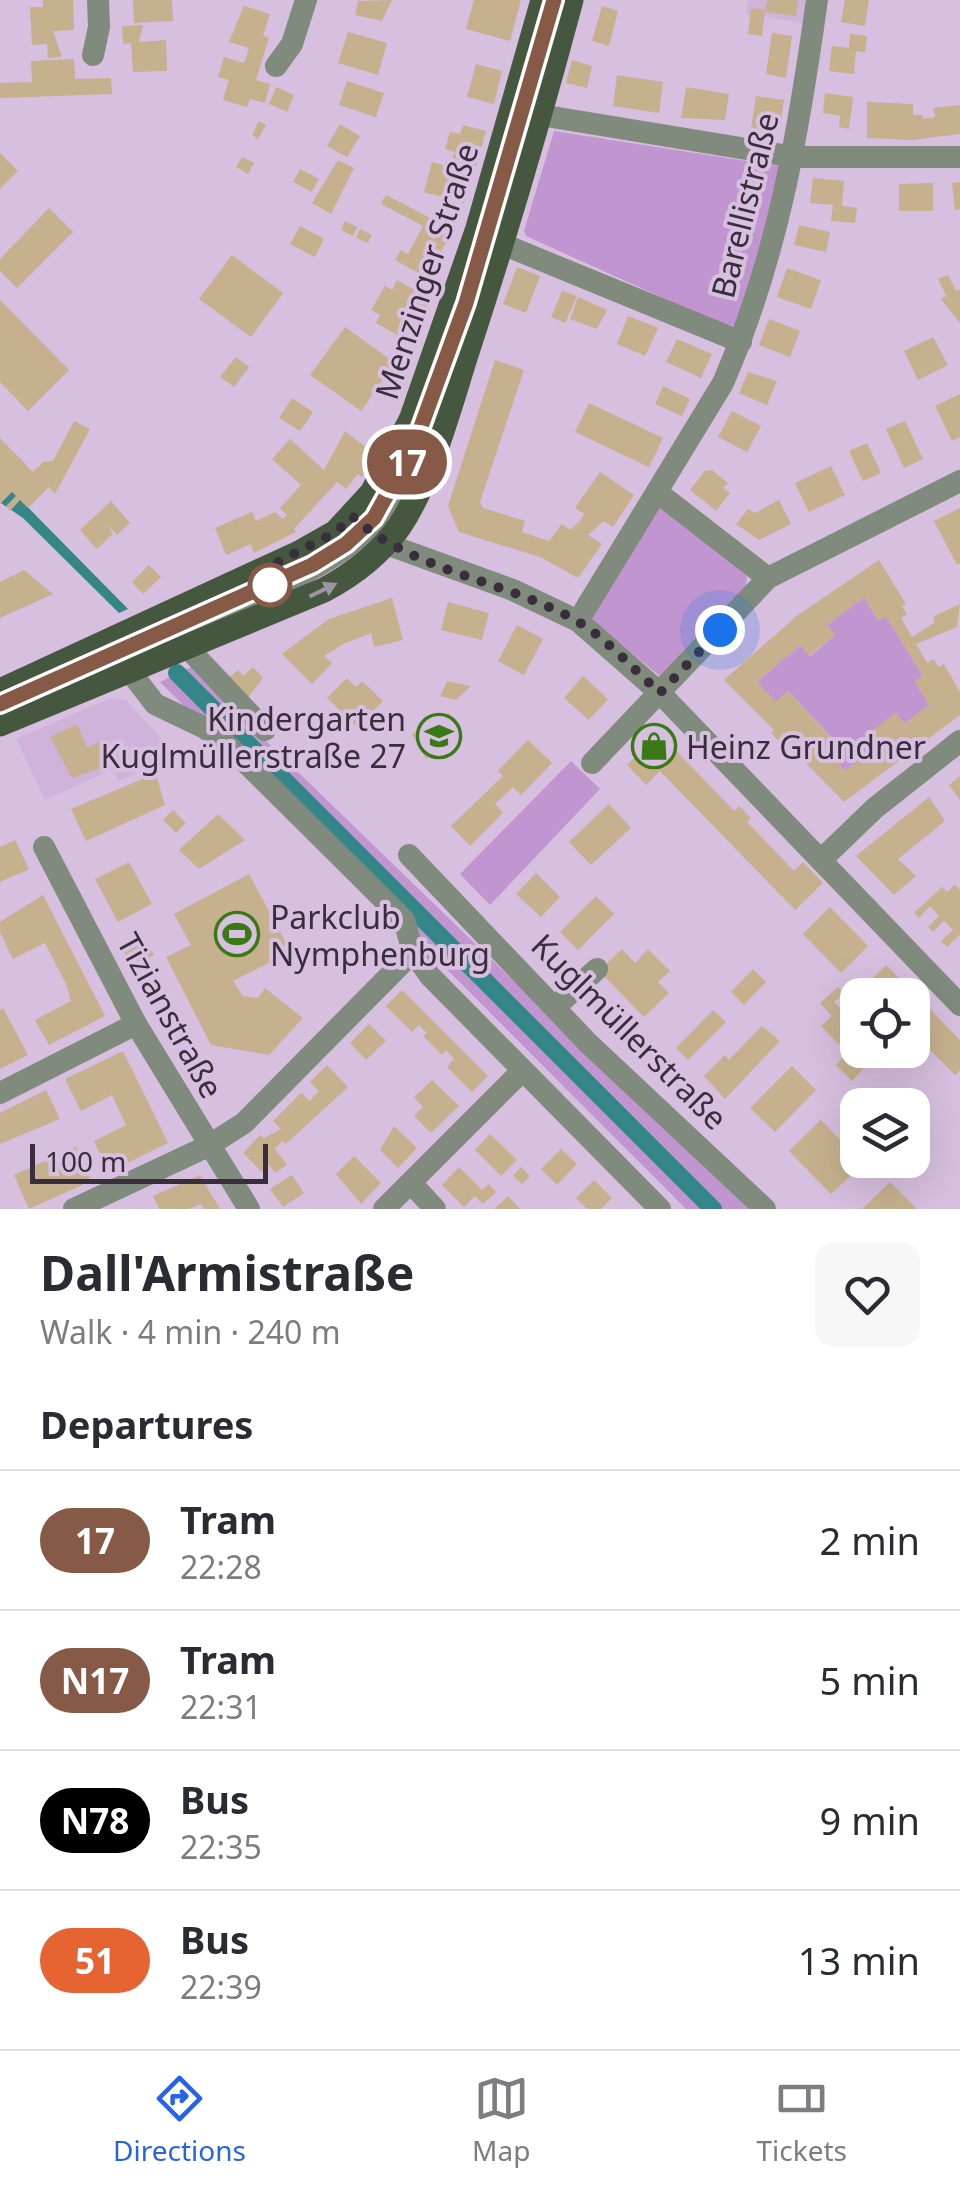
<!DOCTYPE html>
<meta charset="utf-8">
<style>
body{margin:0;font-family:"Noto Sans",sans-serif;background:#f7f7f7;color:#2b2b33;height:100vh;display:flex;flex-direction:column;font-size:38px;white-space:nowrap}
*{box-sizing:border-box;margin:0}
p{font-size:32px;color:#7c7c81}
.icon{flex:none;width:55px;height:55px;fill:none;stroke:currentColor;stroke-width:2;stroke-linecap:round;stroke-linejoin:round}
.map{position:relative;height:1209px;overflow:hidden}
.side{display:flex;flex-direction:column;background:#fff;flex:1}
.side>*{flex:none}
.badge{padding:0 20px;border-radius:32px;font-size:35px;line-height:65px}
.controls{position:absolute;left:840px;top:978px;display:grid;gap:20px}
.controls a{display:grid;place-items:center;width:90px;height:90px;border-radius:20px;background:#fff;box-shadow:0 10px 40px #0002;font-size:50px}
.scale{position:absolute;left:30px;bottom:25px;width:238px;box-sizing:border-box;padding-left:10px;border:5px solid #392f3c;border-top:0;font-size:28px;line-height:35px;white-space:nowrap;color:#392f3c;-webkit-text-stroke:8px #d7bfdf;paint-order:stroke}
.you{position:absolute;width:50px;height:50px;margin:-25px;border:8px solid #fff;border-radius:50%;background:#1a73e8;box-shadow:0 0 0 15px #1a73e833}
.map>.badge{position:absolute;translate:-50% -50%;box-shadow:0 0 0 5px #fff}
h2{padding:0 40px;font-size:38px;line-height:90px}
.round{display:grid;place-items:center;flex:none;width:105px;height:105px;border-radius:20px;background:#f7f7f7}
.head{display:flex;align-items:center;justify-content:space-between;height:170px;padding:0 40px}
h1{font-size:48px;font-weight:700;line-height:75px}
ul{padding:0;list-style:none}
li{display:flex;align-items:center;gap:30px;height:140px;padding:0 40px;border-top:2px solid #e1e1e2}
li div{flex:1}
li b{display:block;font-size:38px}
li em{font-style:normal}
li .badge{min-width:110px;font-weight:700;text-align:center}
.menu{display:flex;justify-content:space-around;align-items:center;height:140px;border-top:2px solid #e1e1e2;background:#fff;font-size:28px;color:#7c7c81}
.menu a{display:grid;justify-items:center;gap:5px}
.menu .active{color:#2563eb}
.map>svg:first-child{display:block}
.built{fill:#d0b3da}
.green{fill:#c196d0}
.water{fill:#348688}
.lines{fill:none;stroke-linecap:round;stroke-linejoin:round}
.canal{stroke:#348688;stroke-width:18}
.building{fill:#c6b08e;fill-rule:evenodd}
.minor{stroke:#808a7d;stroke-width:22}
.major{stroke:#45573f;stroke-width:25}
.tram{stroke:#4f4453;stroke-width:2.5}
.oneway{fill:#9d959f}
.line-casing{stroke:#fff;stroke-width:22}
.line{stroke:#865a46;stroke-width:15}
.walk{stroke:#392f3c;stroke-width:10;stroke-dasharray:0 18}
.stop-dot{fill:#fff;stroke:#865a46;stroke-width:5}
.labels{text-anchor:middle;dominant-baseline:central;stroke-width:8;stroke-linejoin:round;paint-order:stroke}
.street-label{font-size:32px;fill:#392f3c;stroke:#d7bfdf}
.poi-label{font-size:32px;fill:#392f3c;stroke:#d7bfdf;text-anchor:start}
</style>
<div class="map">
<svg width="960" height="1209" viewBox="0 0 960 1209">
<rect width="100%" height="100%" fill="#d7bfdf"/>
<path class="built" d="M748,0H806L803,23L746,14Z
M110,698L126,700L169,747L150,766L119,781L113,769L45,800L16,739Z"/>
<path class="green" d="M554,131L779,166L782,172L736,324L729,328L526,236L524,231Z
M659,500L748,568L746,586L665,680L591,621Z
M864,597L878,620L886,616L923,676L915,681L929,705L904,724L896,713L871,732L880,745L845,771L825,749L834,740L788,691L776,702L757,682L800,645L810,656L835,635L827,625Z
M195,665L268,743L749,1209H686L160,682Z
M571,761L600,789L490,905L460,874Z"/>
<path class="water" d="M0,479L128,609L119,613L23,518L1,503Z"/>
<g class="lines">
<path class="canal" d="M177,673L713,1209"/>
</g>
<path class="building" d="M43,0H73L74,30L53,31L62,57L48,58L47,44L32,45L30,7H43Z
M133,0H172L173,21L134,23Z
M392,0L382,21L355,15L358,1Z
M474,0H521L510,41L466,29Z
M767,0H798L796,16L765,12Z
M845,0H869L865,26L841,22Z
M244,6L270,14L263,36L269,38L256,80L270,84L265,103L250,99L247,107L223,100L229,80L218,77L224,57L244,63L249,48L229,42Z
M602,6L618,11L609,46L592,41Z
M751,8L765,10L762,36L748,34Z
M143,25L139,42L166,40L167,71L133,72L131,43L123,44L122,26Z
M348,32L387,43L378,75L338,63Z
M772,33L792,36L786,78L766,74Z
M850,34L867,36L865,52L856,51L854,74L829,71L832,46L849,48Z
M74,59L75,79L111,78L112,94L0,98V83L32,82L31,61Z
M572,60L592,66L587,88L566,83Z
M476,64L502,71L494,104L467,97Z
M617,75L663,82L659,113L613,106Z
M347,81L384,93L376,117L339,105Z
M276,87L294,95L287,112L269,104Z
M686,87L729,94L725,120L681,118Z
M825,93L853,97L849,129L839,127L840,116L823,113Z
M756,96L784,100L779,132L751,128Z
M867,102L913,104V115H922L923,119L935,117L933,108L960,105V134L912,140L867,138Z
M259,121L266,125L258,139L252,135Z
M340,124L360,136L347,157L327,146Z
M463,125L486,131L476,166L452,160L454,152L445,149L450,132L460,134Z
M0,153L18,171L0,189Z
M242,157L254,163L248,174L236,167Z
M338,160L354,168L331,214L312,203Z
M432,162L472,173L464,203L424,192Z
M300,169L319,179L312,192L293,182Z
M813,178L844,181L842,206L857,208L855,223L831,221L833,205L810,203Z
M960,182V209L955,210L952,183Z
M933,183V211H899V184Z
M386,195L446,226L442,234L448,238L428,278L395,260L401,250L408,254L423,226L381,204Z
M49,208L73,232L17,288L0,271V259Z
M345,221L357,227L353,236L341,230Z
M799,225L830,232L826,252L794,245Z
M300,226L324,239L315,257L290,244Z
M360,229L372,235L368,243L356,238Z
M232,255L283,293L251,337L199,299Z
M517,267L540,276L526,313L503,304Z
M787,268L821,280L811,309L777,297Z
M948,275L956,291L960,289V323L941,299L946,296L938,279Z
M397,280L431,299L408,341L376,323L380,315L371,310L385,286L392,290Z
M562,291L577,296L565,323L551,317Z
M578,297L607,310L597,329L570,319Z
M0,300L69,370L28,411L0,382Z
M628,316L658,328L645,356L617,344Z
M769,319L800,331L790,357L759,345Z
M345,327L395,363L361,411L310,375Z
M933,337L948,365L918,380L904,351Z
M677,339L712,354L701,378L666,362Z
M236,357L249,367L234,387L220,377Z
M495,360L524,370L480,502L483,508L525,521L522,532L549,541L562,524L570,530L580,521L584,514L575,508L600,472L634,495L613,527L604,521L588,535L602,544L578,578L540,557L459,532L448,506Z
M748,372L777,381L767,405L739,393Z
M663,386L690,399L682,416L655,404Z
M960,394V437L952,441L935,406Z
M292,398L313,412L300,431L279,418Z
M589,403L663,438L649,467L575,432Z
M732,411L761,426L747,452L718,437Z
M74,421L90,429L55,494L49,487L28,508L20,500L10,511L6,506L16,496L12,492L0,504V438L33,472L43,462L53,461Z
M905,421L923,459L904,468L886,429Z
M345,431L376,455L362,477L358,474L346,489L337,482L294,529L296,532L254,553L251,544L226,555L215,528L252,512L256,521L275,512L283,519L287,515L280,508L301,485L272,459L290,439L324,470Z
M867,443L881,473L863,481L849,451Z
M831,466L845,495L809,512L795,483Z
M712,470L728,483L723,488L730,493L716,511L690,490L705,471Z
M779,500L791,524L759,540L736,524L748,509L755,513Z
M111,501L130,523L117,535L107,524L113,534L97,549L80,530Z
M960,508V563L957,565L934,521Z
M879,560L906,604L902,606L907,614L901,618L912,637L934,623V616L960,604L957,627L916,644L927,663L934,659L938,667L944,664L960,692V715L844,802L795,752L792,755L771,733L774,730L724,680L798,615ZM864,597L879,621L886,616L923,676L915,681L929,705L904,724L896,713L870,732L880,745L845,771L825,749L834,741L788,691L776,702L757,682L800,645L809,656L835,635L827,625Z
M149,565L161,577L143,594L132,582Z
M24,570L53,594L0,618V582Z
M392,598L403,640L374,647L371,633L343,644L324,656L332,663L312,684L282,654L329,619Z
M448,602L489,613L482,640L441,630Z
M517,625L543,639L524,675L498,661Z
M253,667L263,678L244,703L225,681L238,670L243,676Z
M583,676L608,699L589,720L564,698Z
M347,678L356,687L362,681L383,701L357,727L327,698Z
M447,681L471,686L456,700L440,696Z
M449,713L463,738L426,759L412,734Z
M77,724L87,748L108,738L118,762L72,778L50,737Z
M528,740L552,763L521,795L513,787L495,804L503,813L470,846L451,826L503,776L498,771Z
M653,740L659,746L666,740L734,811L739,806L751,818L747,822L794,871L803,862L823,883L795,910L660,771L646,785L627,765Z
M154,768L165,805L86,841L71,809L145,778L143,773Z
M960,776V800L949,785Z
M929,797L945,821L898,859L916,876L894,895L856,856Z
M609,804L631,828L591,865L569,842Z
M173,810L186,823L176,833L163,820Z
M218,814L245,840L199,869L179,850Z
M15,840L29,869L0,882V847Z
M129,862L152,904L118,922L95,879Z
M536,873L560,897L541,917L516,894Z
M249,874L291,952L233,981L243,996L258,998L265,988L303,1018L269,1055L211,1045L166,957L191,945L174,914Z
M955,885L960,890V935L947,947L941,941L953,930L944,921L933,932L928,927L939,916L930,906L919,918L914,913L942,887L947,892Z
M43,895L105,1016L49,1045L35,1020L71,1001L66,984L45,943L13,959L0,932V922Z
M596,896L614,914L578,950L560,932Z
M830,907L868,946L841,973L803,934Z
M142,934L154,955L132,967L120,945Z
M622,949L635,963L648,949L670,971L658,982L669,993L644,1017L599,971Z
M886,965L903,982L889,995L873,978Z
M753,969L766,982L744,1005L731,992Z
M838,987L844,994L834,1002L858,1026L838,1044L821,1026L832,1016L820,1003Z
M402,990L488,1076L472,1092L447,1067L454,1059L446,1050L442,1055L423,1036L427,1033L419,1025L412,1032L386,1006Z
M919,998L960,1040V1070L955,1075L912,1032V1005Z
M3,1008L28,1055L0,1069V1010Z
M713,1010L726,1022L688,1060L676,1048Z
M369,1024L386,1041L366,1060L350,1043Z
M762,1026L780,1041L725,1099L704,1076L725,1055L729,1060Z
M853,1047L869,1063L852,1081L836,1065Z
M123,1051L168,1143L109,1172L94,1141L126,1125L112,1095L81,1111L65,1079Z
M327,1065L348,1087L286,1144L282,1141L275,1149L287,1165L275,1173L269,1165L262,1172L243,1153L260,1135L264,1138L281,1129L273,1121L301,1093L310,1101L319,1091L310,1082Z
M792,1066L816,1090L775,1132L750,1108Z
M432,1080L459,1106L431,1133L414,1116L423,1107L414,1097Z
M46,1090L60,1119L0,1144V1113Z
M821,1120L863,1164L831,1194L789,1151Z
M394,1126L417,1148L398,1168L380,1150Z
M490,1134L517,1160L501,1176L475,1150Z
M76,1147L91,1181L29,1209L14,1175Z
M561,1149L577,1164L557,1185L541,1169Z
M354,1156L381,1183L361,1204L336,1174Z
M459,1167L482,1190L489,1184L496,1192L483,1204L475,1196L464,1207L442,1185Z
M521,1167L530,1176L522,1184L513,1176Z
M200,1175L220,1209H204L201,1204L189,1209H159L153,1196Z
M292,1175L304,1193L283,1207L270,1189Z
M594,1180L612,1198L601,1209H587L576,1198Z
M890,1182L917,1209H862Z
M508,1196L520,1209H494Z"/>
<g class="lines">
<path class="minor" d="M93,55L99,27L98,0
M276,66L292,44L306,0
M540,115L795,157H960
M502,244L741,342
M657,492L768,578
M351,516L386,544L513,590L578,621L660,693L960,1005
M578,621L723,383C778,256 798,136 817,0
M185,645L265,730
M128,669L155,704L205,728L232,749L367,883L404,920L413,952L430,976L660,1209
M0,705L288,582C318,566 347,551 371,527C401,497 464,351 467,309C468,297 464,283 464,271
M592,763L768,578L960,481
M44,847L136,1024L249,1209
M409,855L588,1043L765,1209
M821,860L875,808L960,741
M555,1007L597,969
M0,1093L136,1024
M412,1184L435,1209
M74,1209L208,1146L244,1123L413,952
M384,1209L523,1070"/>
<path class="major" d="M0,691L299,553L336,532L372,493L411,420L478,228L543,0
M0,724L324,590C354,574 379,555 399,527C429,483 449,409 465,358C504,239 539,120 571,0"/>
<path class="tram" d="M0,712L315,572L362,541L386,515L438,409L561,0"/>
</g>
<defs><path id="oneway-solid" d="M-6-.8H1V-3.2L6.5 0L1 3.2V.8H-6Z" transform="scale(2.5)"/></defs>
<use class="oneway" href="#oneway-solid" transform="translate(323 590) rotate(-26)"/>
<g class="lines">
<defs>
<path id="line" d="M0,704L312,565L346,544L374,518L414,446L466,303L554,0"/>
</defs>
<use href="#line" class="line-casing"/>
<use href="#line" class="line"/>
<path class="walk" d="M270,585L261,571L336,532L352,516C408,568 497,580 566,615C601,632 631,667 660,693L720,630"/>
</g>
<defs>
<symbol id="school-ring" viewBox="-11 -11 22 22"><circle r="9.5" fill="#d7bfdf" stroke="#3a7916" stroke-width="1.5"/><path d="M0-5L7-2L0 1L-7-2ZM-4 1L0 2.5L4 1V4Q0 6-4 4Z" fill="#3a7916"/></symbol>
<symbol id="shop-ring" viewBox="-11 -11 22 22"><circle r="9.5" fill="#d7bfdf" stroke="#3a7916" stroke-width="1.5"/><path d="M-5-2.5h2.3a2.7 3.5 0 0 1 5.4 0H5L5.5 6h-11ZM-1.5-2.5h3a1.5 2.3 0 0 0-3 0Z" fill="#3a7916"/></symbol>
<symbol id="stadium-ring" viewBox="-11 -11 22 22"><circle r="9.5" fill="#d7bfdf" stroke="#3a7916" stroke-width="1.5"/><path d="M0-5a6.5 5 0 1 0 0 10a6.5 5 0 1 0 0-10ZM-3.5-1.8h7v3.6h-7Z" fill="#3a7916"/></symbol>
</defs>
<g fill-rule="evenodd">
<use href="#school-ring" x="414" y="711" width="50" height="50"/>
<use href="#shop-ring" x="629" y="721" width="50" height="50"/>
<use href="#stadium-ring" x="212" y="909" width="50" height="50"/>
</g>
<circle class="stop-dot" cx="270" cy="585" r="20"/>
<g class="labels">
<g class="street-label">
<text transform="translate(744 205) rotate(-76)">Barellistraße</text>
<text transform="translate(426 271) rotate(-72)">Menzinger Straße</text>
<text transform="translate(171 1015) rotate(61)">Tizianstraße</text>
<text transform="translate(630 1031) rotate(45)">Kuglmüllerstraße</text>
</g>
<g class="poi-label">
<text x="406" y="718" text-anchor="end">Kindergarten<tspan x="406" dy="37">Kuglmüllerstraße 27</tspan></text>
<text x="686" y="746">Heinz Grundner</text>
<text x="270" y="916">Parkclub<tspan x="270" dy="37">Nymphenburg</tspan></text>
</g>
</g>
</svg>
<div class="controls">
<a><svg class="icon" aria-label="locate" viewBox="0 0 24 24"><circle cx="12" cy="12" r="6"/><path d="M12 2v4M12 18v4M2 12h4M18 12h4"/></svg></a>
<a><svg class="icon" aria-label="layers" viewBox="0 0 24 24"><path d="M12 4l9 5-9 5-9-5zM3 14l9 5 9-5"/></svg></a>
</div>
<div class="scale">100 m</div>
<div class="you" style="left:720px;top:630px"></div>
<b class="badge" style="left:407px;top:462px;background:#865a46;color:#fff">17</b>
</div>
<section class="side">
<div class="head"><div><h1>Dall'Armistraße</h1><p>Walk · 4 min · 240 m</p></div><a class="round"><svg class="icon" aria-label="heart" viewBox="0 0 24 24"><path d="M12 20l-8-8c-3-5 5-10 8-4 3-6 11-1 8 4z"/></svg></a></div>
<h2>Departures</h2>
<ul>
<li><span class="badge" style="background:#865a46;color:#fff">17</span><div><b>Tram</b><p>22:28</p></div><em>2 min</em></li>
<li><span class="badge" style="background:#865a46;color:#fff">N17</span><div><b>Tram</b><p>22:31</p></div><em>5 min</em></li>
<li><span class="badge" style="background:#000;color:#fff">N78</span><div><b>Bus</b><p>22:35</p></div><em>9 min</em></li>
<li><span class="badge" style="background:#e66432;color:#fff">51</span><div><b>Bus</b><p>22:39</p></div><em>13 min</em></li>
</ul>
</section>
<nav class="menu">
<a class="active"><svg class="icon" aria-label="directions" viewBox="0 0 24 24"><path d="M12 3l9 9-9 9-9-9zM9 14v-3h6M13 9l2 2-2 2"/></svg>Directions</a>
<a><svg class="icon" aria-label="map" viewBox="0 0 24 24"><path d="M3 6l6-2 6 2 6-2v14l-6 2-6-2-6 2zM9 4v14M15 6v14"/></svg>Map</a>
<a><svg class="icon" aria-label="tickets" viewBox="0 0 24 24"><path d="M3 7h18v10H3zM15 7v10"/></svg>Tickets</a>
</nav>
